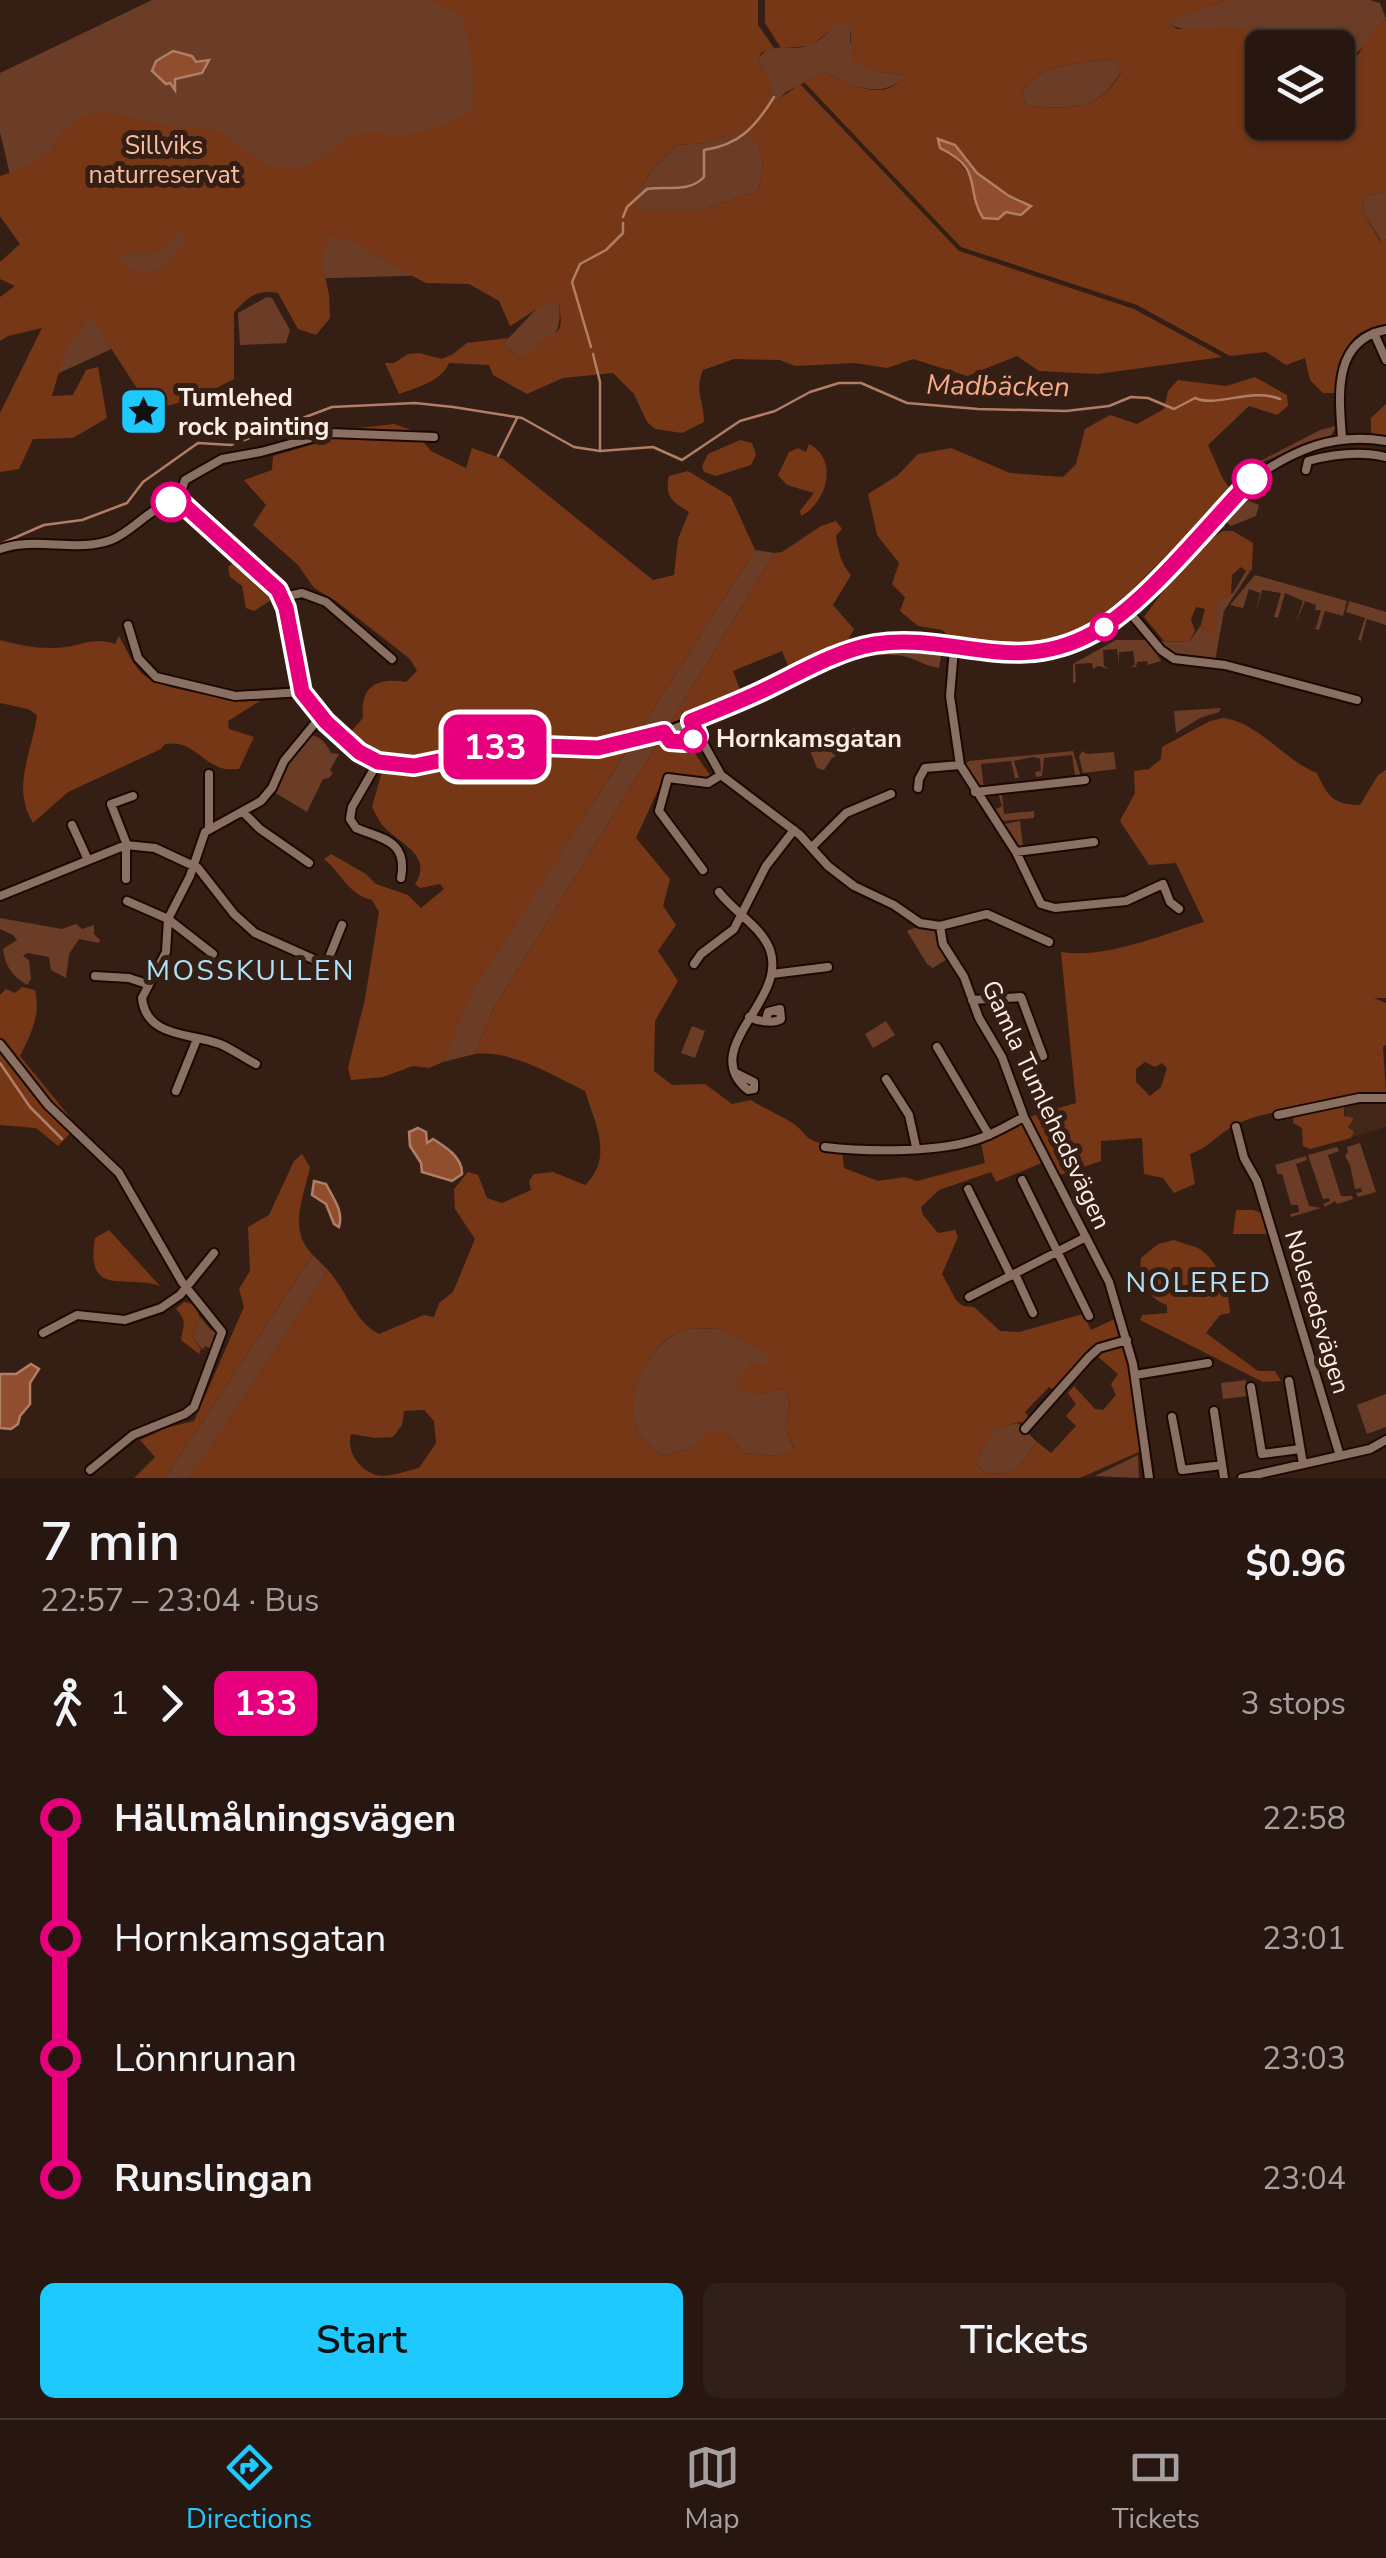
<!DOCTYPE html>
<meta charset="utf-8">
<style>
body{margin:0;font-family:"Nunito Sans",sans-serif;background:#302019;color:#f1f3f6;height:100vh;display:flex;flex-direction:column;font-size:38px;white-space:nowrap}
*{box-sizing:border-box;margin:0}
p{font-size:32px;color:#a59f9f}
.icon{flex:none;width:55px;height:55px;fill:none;stroke:currentColor;stroke-width:2;stroke-linecap:round;stroke-linejoin:round}
.map{position:relative;height:1478px;overflow:hidden}
.sheet{display:flex;flex-direction:column;background:#281710;flex:1}
.sheet>*{flex:none}
.badge{padding:0 20px;border-radius:15px;font-size:35px;line-height:65px}
.tools{position:absolute;left:1245px;top:30px;display:grid;gap:20px}
.tools a{display:grid;place-items:center;width:110px;height:110px;border-radius:15px;background:#281710;box-shadow:0 2px 8px #0004,0 0 0 2px #443630;font-size:50px}
.map>.badge{position:absolute;translate:-50% -50%;box-shadow:0 0 0 5px #fff}
.legs{display:flex;align-items:center;gap:15px;height:110px;padding:0 40px;font-size:32px}
.legs p{margin-inline-start:auto}
.summary{display:flex;align-items:center;justify-content:space-between;height:170px;padding:0 40px}
h1{font-size:55px;font-weight:600;line-height:75px}
.action{display:flex;gap:20px;margin-top:auto;padding:20px 40px}
.action a{flex:1;height:115px;border-radius:15px;background:#1ec9fd;color:#111;font-size:40px;font-weight:600;line-height:115px;text-align:center}
.action a+a{background:#302019;color:#f1f3f6}
ul{padding:0 40px;list-style:none}
li{display:flex;align-items:center;gap:35px;height:120px;font-size:38px}
li i{display:grid;place-items:center;width:15px;height:100%;margin:0 12px;background:currentColor}
li i::after{content:'';width:25px;height:25px;margin:-12px;border:8px solid;border-radius:50%;background:#281710}
li p{margin-inline-start:auto}
li:first-child i{background:linear-gradient(#0000 50%,currentColor 0)}
li:last-child i{background:linear-gradient(currentColor 50%,#0000 0)}
.tabs{display:flex;justify-content:space-around;align-items:center;height:140px;border-top:2px solid #443630;background:#281710;font-size:28px;color:#a59f9f}
.tabs a{display:grid;justify-items:center;gap:5px}
.tabs .active{color:#1ec9fd}
.map>svg:first-child{display:block}
.built{fill:#422719}
.green{fill:#6b3c26}
.forest{fill:#763716;fill-rule:evenodd}
.water{fill:#904e2e;stroke:#b17e66;stroke-width:2.5}
.lines{fill:none;stroke-linecap:round;stroke-linejoin:round}
.stream{stroke:#b17e66;stroke-width:2.5}
.minor-casing{stroke:#1c0802;stroke-width:12}
.minor{stroke:#8a6f63;stroke-width:8}
.line-1-casing{stroke:#fff;stroke-width:22}
.line-1{stroke:#e6007e;stroke-width:15}
.stop-1-dot{fill:#fff;stroke:#e6007e;stroke-width:5}
.labels{text-anchor:middle;dominant-baseline:central;stroke-width:10;stroke-linejoin:round;paint-order:stroke}
.park-label{font-size:25px;fill:#f8bda2;stroke:#351f15}
.poi-label{font-size:25px;font-weight:bold;fill:#ffefe8;stroke:#351f15;text-anchor:start}
.stop-label{font-size:25px;font-weight:bold;fill:#ffefe8;stroke:#351f15;text-anchor:start}
.street-label{font-size:25px;fill:#ffefe8;stroke:#351f15}
.water-label{font-size:28px;font-style:italic;fill:#f8ab87;stroke:#351f15}
.neighbourhood-label{font-size:28px;letter-spacing:2.5px;fill:#aee1f7;stroke:#351f15}
</style>
<div class="map">
<svg width="1386" height="1478" viewBox="0 0 1386 1478">
<rect width="100%" height="100%" fill="#351f15"/>
<path class="built" d="M1386,1099V1127L1352,1137L1342,1102Z"/>
<path class="green" d="M152,0H579L512,273L262,280L57,374L0,132V73Z
M1227,0H1370L1380,3L1386,19C1369,34 1362,60 1338,58V48H1262V81L1254,79L1253,50L1170,25L1171,19Z
M840,22L847,23L851,27L850,42L877,72L907,75C881,102 852,85 824,72L786,92L776,102L769,87V78L758,61C767,38 794,54 812,44C822,39 831,29 840,22Z
M1116,59L1121,71C1099,112 1069,109 1027,106L1022,95C1032,62 1086,63 1116,59Z
M739,131C768,141 764,167 758,191L704,209H637V192L655,167L678,145L705,143Z
M1386,191V239L1381,241L1362,210L1364,197Z
M267,297L272,298L290,330L286,343L240,345L238,313Z
M549,301L559,302C563,339 549,341 521,359L503,344L540,305Z
M1336,426L1331,436L1264,461L1251,472L1243,470L1320,430Z
M1244,499L1259,505L1256,516L1231,526L1224,520C1230,512 1231,502 1244,499Z
M1223,522L1225,527C1187,544 1165,586 1138,616L1136,603L1212,528Z
M755,550L775,553L670,723L636,736Z
M1251,570L1224,611L1215,661L1171,655L1157,641L1189,642L1201,625L1203,631L1213,617L1219,599L1233,593L1246,571Z
M1255,575L1347,601L1343,616L1325,611L1319,630L1313,628H1316L1321,610H1315L1316,605L1305,601L1296,623L1303,601L1285,593L1278,618L1274,617L1281,593L1262,590L1256,612L1260,593L1249,589L1243,608L1230,605Z
M1349,601L1386,612V625L1367,619L1361,641L1358,640L1365,618L1346,612Z
M1116,640H1148L1161,661L1148,665L1147,661L1137,662L1136,667H1131L1135,665L1133,651L1119,652V664L1117,649L1103,650L1104,666L1109,669L1098,666L1093,669L1092,663L1075,664L1076,682L1073,683V664Z
M896,647L938,651L941,657L939,668C923,666 911,655 894,655C838,652 773,696 723,720L720,716L836,659L857,652Z
M1221,708L1219,712L1200,718L1176,733L1174,711Z
M855,728L851,736L852,739L859,737L860,745L832,758L824,770L817,768L811,753L813,748Z
M308,735C320,735 326,743 331,753L339,754L330,770L333,773L329,778L323,779L307,812L274,792L287,760Z
M660,740L492,1011L475,1054L443,1062L470,994L628,749Z
M1073,751L1081,777L1076,781L1072,755L1044,758L1042,776L1036,777L1035,772L1041,771L1040,759L1033,757L1014,761L1019,778H1015L1011,761L981,764L984,790L978,789L964,765L969,761Z
M1082,751L1087,754L1114,752L1116,769L1083,773L1079,757Z
M998,793H1002L1004,814L1034,811V818L1003,821L1004,824L1020,821L1023,847L1015,844L984,798L990,794L988,799L996,809L1002,806Z
M0,918L62,929L76,924L82,929L94,925V934L100,940L99,943L79,939L69,954L66,978L51,970L49,957L27,953L23,956L29,960L31,979L27,985C12,976 5,966 3,949L17,940L13,935L0,929Z
M917,927L934,930L947,959L933,968L927,964L907,931Z
M886,1021L895,1035L873,1048L865,1034Z
M692,1026L705,1031L695,1058L681,1053Z
M1360,1143L1376,1192L1358,1197L1356,1193L1362,1192L1361,1188L1355,1189L1350,1165L1345,1156L1348,1152L1347,1147Z
M1337,1147L1339,1151L1328,1155L1341,1196H1352L1353,1199L1337,1204L1335,1201L1325,1207L1323,1204L1330,1201L1329,1198L1323,1199L1308,1155Z
M1306,1156L1307,1160L1296,1164L1309,1206L1321,1208L1291,1217L1290,1214L1299,1212L1298,1205H1291L1282,1174H1278L1275,1165Z
M313,1255L328,1270L202,1460L189,1478H165Z
M200,1317L211,1330L217,1329L219,1332L213,1350L205,1346L203,1350L193,1338Z
M719,1329L769,1354V1365L733,1388L764,1394L784,1388L790,1407L785,1426L794,1450L778,1456L744,1453L726,1432L695,1447L663,1456C653,1448 640,1440 636,1427C625,1393 648,1347 679,1332C689,1327 707,1329 719,1329Z
M1246,1380L1248,1396L1223,1399L1221,1383Z
M1386,1394V1427L1367,1434L1357,1405Z
M1018,1423L1037,1442C1016,1466 1023,1476 985,1473L975,1463L993,1429Z
M1138,1455L1139,1478L1095,1476Z"/>
<path class="forest" d="M429,0H758V25L774,48L761,53L758,61L770,78L769,87L776,101L800,84L959,251L1134,309L1222,357L1098,374L1039,371L1017,356L967,376L913,359L887,368L855,363L795,366L780,360L734,359L703,370C694,392 704,400 704,422L682,433L655,429L647,422L634,394L613,373L563,378L527,394L493,375L489,365L449,363C441,382 417,387 399,394L385,363H394L408,354L419,353L442,359L453,354L467,343L508,338L503,344L521,359L540,340C564,332 562,328 559,302C544,300 526,318 510,326L499,301L469,284L426,283L385,262L361,245L330,235L321,257L329,295L330,318L316,335L298,329L278,293C255,289 249,297 234,312V379L199,397L156,409L142,396L90,316L65,351L52,396L73,395L86,370L98,367L107,418L73,438L33,439L19,469L0,472V413L42,328L8,336L0,341V297L15,286L0,279V262L20,244L0,216V176C23,169 55,157 61,131C71,125 83,115 95,113C117,109 153,125 178,127C190,128 204,126 216,131C239,142 256,165 282,168C320,173 330,143 357,134C371,129 381,135 395,136C414,137 458,120 473,109C476,79 471,46 462,17ZM739,131C768,141 764,167 758,191L704,209H637V192L655,167L678,145L705,143ZM182,230L186,240C174,258 164,267 143,274L121,264L120,260L128,253C164,255 156,257 182,230Z
M765,0H1227L1172,19L1170,25L1178,29L1238,27L1246,31L1253,50L1255,79L1262,81V122H1338V58L1358,55L1372,32L1386,19V191L1364,197L1362,210L1380,241L1386,239V324C1345,330 1339,357 1338,393H1323L1310,380L1305,358L1286,365L1266,352L1230,356L1137,305L961,247L804,82L824,72C851,84 883,104 906,75L877,72L851,61V27L847,23H840L810,46L781,48L765,23ZM1116,59L1121,72C1099,112 1069,109 1027,106L1022,95C1032,62 1086,63 1116,59ZM952,154C971,160 966,162 979,174C991,186 1007,195 1023,200L1006,211L975,195V182Z
M1255,377L1287,395L1288,406L1277,415L1249,406L1208,445L1223,479L1231,490L1128,594L1094,621L1053,643L1000,648L952,639L942,630L918,626L900,611L905,597L892,584L899,563L877,535L868,494L898,475L918,454L951,448L1010,473L1063,477L1076,464L1085,429L1110,415L1137,424L1164,409L1168,391L1178,380L1226,386Z
M1386,404V438L1371,435V418Z
M394,424L414,431L431,451L466,468L472,448L503,459L653,580L674,575L678,539L689,512C673,502 664,497 669,476L688,471L731,497L755,550L471,994L443,1062L429,1068L413,1066L383,1077L351,1080L348,1068L365,999L379,912L372,900C349,895 341,873 324,859L331,854L366,874L376,884L408,895L421,908L444,889L440,884L420,888L415,884C433,856 402,845 385,828C379,822 376,814 372,807L385,761L365,751L347,736L363,718C360,686 377,677 406,682L417,671L410,659L336,601L314,588L298,565L253,525L266,505L244,480L272,470L273,456L328,440L349,429Z
M740,440L752,443L756,455L751,465L716,476L704,472L702,466L708,454Z
M809,444C839,459 827,503 801,516L800,511L814,493L787,485L778,475L789,452L798,448L806,452Z
M836,521L842,529L836,536C838,551 841,564 851,575L833,605L854,629L848,640L791,673L782,651L733,671L742,695L670,723L775,553L782,552L821,526Z
M1223,531H1233L1253,543L1252,570L1246,571L1241,567L1232,575L1231,594L1219,599L1214,617L1218,622L1214,635L1203,631L1201,625L1205,609L1196,607L1191,619L1195,631L1189,642L1164,641L1144,617C1167,587 1190,551 1223,531Z
M238,559L240,567L251,570L275,591L271,600L254,611L246,608L242,586L230,577L228,567Z
M119,636C126,648 134,668 145,676C174,695 234,697 268,696L228,721L229,729L254,737L239,769C233,769 227,770 221,768C199,760 192,740 165,744L161,749L68,792L33,823C11,786 32,754 37,715L28,709L0,703V640C22,646 44,650 66,647C85,644 95,637 115,644Z
M1224,718C1261,724 1283,760 1317,773C1327,796 1334,805 1360,805L1378,775L1386,770V998H1374L1386,1003V1045L1383,1047L1386,1094L1344,1104V1116L1354,1118L1348,1127L1354,1132L1351,1138L1310,1149L1303,1146L1302,1128L1293,1123L1294,1110C1273,1111 1240,1119 1224,1132C1211,1142 1206,1148 1190,1154L1195,1184L1174,1193L1163,1178L1144,1174L1142,1138L1101,1141V1161L1060,1175L1051,1159L996,1182L991,1172L939,1190L921,1207L923,1215L938,1233L955,1230L958,1237L942,1274L956,1300L963,1306L974,1307L1000,1331L1019,1332L1083,1314L1091,1330L1119,1317L1137,1398L1141,1451L1080,1478H189L328,1270C348,1292 353,1320 379,1334L424,1315L434,1317L439,1303L453,1292L475,1239L455,1209L454,1189L468,1172L478,1175L487,1198L502,1203L531,1190L529,1181L534,1174L553,1172L585,1185C614,1158 595,1123 585,1091C552,1075 512,1050 475,1054L492,1011L660,740L673,750L694,752L710,775L709,779L688,780L665,775L636,838L670,879L663,906L676,925L658,951L678,981L655,1021L654,1071L672,1085L705,1084L732,1104L751,1100C765,1109 780,1115 794,1124C805,1132 803,1137 819,1143L822,1148L842,1151L844,1168L878,1181L905,1177L917,1181L985,1163L981,1143L1029,1117L1076,1103L1061,952C1107,959 1160,935 1204,922L1176,863L1149,865L1120,821L1135,793L1134,771L1149,769L1161,759L1162,747L1210,721ZM1145,1062L1155,1067L1162,1063L1167,1068L1161,1087L1150,1096L1136,1082V1069ZM719,1329L769,1354V1365L750,1362L732,1389L764,1394L784,1388L790,1407L785,1426L794,1449L778,1456L744,1453L726,1432L709,1430L695,1447L663,1456C653,1448 640,1440 636,1427C626,1393 648,1346 679,1332C689,1327 707,1329 719,1329ZM1089,1349L1118,1374L1111,1384L1116,1395L1103,1410L1095,1409L1074,1386L1068,1393L1076,1404L1066,1416L1076,1426L1051,1453L1037,1442C1016,1466 1023,1476 985,1473L975,1463L993,1430L1019,1422L1027,1424L1030,1419L1025,1412L1049,1387L1054,1390ZM424,1410L434,1421L436,1443L419,1468C406,1471 389,1478 376,1475C359,1470 346,1451 351,1434L375,1438L393,1437L402,1425L404,1411Z
M22,987L35,990C41,1015 31,1034 20,1056L77,1126L58,1146L36,1128L0,1125V995L6,989L15,993Z
M302,1154L310,1167C304,1196 287,1230 313,1255L165,1478H134L155,1457L140,1440L166,1428L194,1421L244,1307L239,1289L250,1271L248,1227L269,1215L294,1161Z
M1236,1210H1253L1262,1213L1268,1234H1233Z
M109,1230L160,1286C126,1274 85,1299 95,1238Z
M1174,1240C1181,1243 1190,1245 1198,1248C1216,1257 1230,1293 1230,1313L1220,1315L1206,1333L1258,1371H1275L1281,1381L1263,1382L1140,1320L1142,1315L1167,1313V1305C1146,1298 1139,1278 1141,1258L1158,1244Z
M184,1302L193,1304L200,1317L193,1338L201,1349L199,1354L181,1340C183,1326 188,1321 176,1309Z"/>
<path class="water" d="M173,51L192,56L196,62L209,60L202,73L175,79V90L170,83L166,84L152,71L156,61Z
M938,139L955,145L977,173L1009,196L1031,206L1021,215L1006,212L998,219L983,218C964,187 985,170 940,148Z
M418,1128L426,1132L427,1143L433,1139C446,1147 463,1158 462,1174L452,1181L422,1172L421,1163L410,1146L409,1132Z
M314,1181L326,1184C333,1198 344,1211 339,1227L334,1224L326,1204L312,1195Z
M31,1364L39,1369L30,1383V1404L20,1416L18,1424L11,1429L0,1428V1374H16Z"/>
<g class="lines">
<path class="stream" d="M623,217L627,207L647,189C667,186 689,193 704,177V150C740,145 756,126 774,97
M591,347L572,282L580,264L606,250L623,233V223
M593,354L600,382V449
M498,456L517,418
M0,544L44,525L82,520L127,503L143,482L198,443L231,445L332,407L415,403L453,407L522,418L574,447L600,451L653,447L682,460L740,421L775,411L810,392L839,383H861L907,403L978,409L1066,411L1109,406L1131,397L1148,398L1174,409L1195,398C1217,408 1251,387 1280,399
M0,1063L30,1107L62,1139"/>
<defs>
<path id="minor" d="M1374,333L1386,360
M1342,438C1339,396 1332,340 1386,330
M1306,470L1308,461C1334,454 1360,451 1386,457
M178,501L185,480L222,459L261,452L330,433L434,437
M0,549C36,536 76,553 111,540C135,531 154,501 180,502L278,590C292,611 291,639 295,663C302,703 336,742 373,760C409,777 455,755 491,748C542,738 591,754 642,739C682,727 723,710 761,692C797,675 833,652 873,645C951,631 1005,677 1088,636C1140,610 1209,523 1252,479C1294,450 1334,432 1386,441
M283,597L302,593L326,602L392,659
M1126,608L1161,650L1174,659L1225,665L1357,700
M128,625L138,658L156,677L235,696L303,692
M954,649L950,696L960,765L1016,852L1041,904L1055,908L1126,901L1163,884L1170,902L1179,909
M691,721L721,775L800,835L828,866L854,886L894,905L920,923L940,926L987,914L1049,942
M378,762L352,807L350,819L356,828C382,839 408,840 401,878
M209,774V827
M918,788L919,779L925,768L960,765
M975,792L1085,780
M244,813L260,829L309,863
M72,825L88,860
M126,845V879
M127,845L111,804L133,796
M812,847L846,813L891,794
M1016,852L1094,842
M703,870L659,811L668,778L708,783L721,775
M719,892C734,912 761,926 770,950C788,1001 697,1048 748,1090L754,1089V1082L736,1073
M0,896L126,845L155,848L198,868L234,914L255,933L340,971
M127,901L168,919L213,954
M940,926L943,944L964,977L979,1018L1002,1057L1024,1117L1109,1282L1133,1364L1149,1478
M694,964L701,954L734,929L766,866L794,830
M326,965L342,925
M772,974L828,967
M95,976L129,978L147,984
M972,1000L1021,997L1043,1056
M749,1017C758,1021 773,1024 781,1019L780,1009L768,1012L766,1020
M0,1044L48,1105L119,1173L182,1282L222,1332L194,1407L185,1414L133,1435L90,1470
M937,1047L989,1135
M256,1064C244,1058 232,1049 220,1044C191,1033 146,1038 142,998L166,952L168,919L190,876L205,832L261,801L272,788L284,761L321,716
M886,1079L909,1115L916,1147
M176,1091L197,1039
M1278,1115L1359,1098H1386
M1236,1127L1244,1158L1257,1181L1340,1456
M825,1147C867,1152 941,1153 981,1138C996,1133 1010,1124 1024,1117
M1022,1180L1089,1316
M968,1189L1011,1276
M1015,1274L1033,1313
M969,1297L1086,1237
M43,1333L77,1315L125,1320L161,1308L180,1295L214,1253
M1135,1375L1208,1363
M1289,1381L1303,1464
M1251,1387L1262,1454L1300,1449
M1214,1411L1224,1478
M1172,1417L1182,1470L1222,1465
M1025,1429L1089,1357L1099,1348L1127,1340
M1242,1478L1370,1449L1386,1440"/>
</defs>
<use href="#minor" class="minor-casing"/>
<use href="#minor" class="minor"/>
</g>
<g class="lines">
<defs>
<path id="line-1" d="M171,502L183,504L278,590L286,608L302,692L326,722L359,752L378,762L414,766L516,745L598,748L664,732L670,741L684,742L698,736L691,721C715,711 739,702 762,691C798,674 835,651 875,644C953,632 1013,677 1093,633C1145,605 1208,524 1252,479"/>
</defs>
<use href="#line-1" class="line-1-casing"/>
<use href="#line-1" class="line-1"/>
</g>
<defs>
<symbol id="sight-square" viewBox="-11 -11 22 22"><rect x="-9" y="-9" width="18" height="18" rx="4" fill="#1ec9fd" stroke="#351f15"/><path d="M0-6L1.8-2.2L6-1.7L2.9 1.2L3.7 5.4L0 3.3L-3.7 5.4L-2.9 1.2L-6-1.7L-1.8-2.2Z" fill="#111"/></symbol>
</defs>
<g fill-rule="evenodd">
<use href="#sight-square" x="116" y="384" width="55" height="55"/>
</g>
<g class="stop-1-dot">
<circle cx="1252" cy="479" r="18"/>
<circle cx="171" cy="502" r="18"/>
<circle cx="1104" cy="627" r="12"/>
<circle cx="693" cy="739" r="12"/>
</g>
<g class="labels">
<g class="park-label">
<text x="164" y="146">Sillviks<tspan x="164" dy="29">naturreservat</tspan></text>
</g>
<g class="poi-label">
<text x="178" y="398">Tumlehed<tspan x="178" dy="29">rock painting</tspan></text>
</g>
<g class="stop-label">
<text x="716" y="739">Hornkamsgatan</text>
</g>
<g class="street-label">
<text transform="translate(1046 1105) rotate(65)">Gamla Tumlehedsvägen</text>
<text transform="translate(1317 1312) rotate(73)">Noleredsvägen</text>
</g>
<g class="water-label">
<text transform="translate(998 386) rotate(1)">Madbäcken</text>
</g>
<g class="neighbourhood-label">
<text x="251" y="971">MOSSKULLEN</text>
<text x="1199" y="1283">NOLERED</text>
</g>
</g>
</svg>
<div class="tools">
<a><svg class="icon" aria-label="layers" viewBox="0 0 24 24"><path d="M12 4l9 5-9 5-9-5zM3 14l9 5 9-5"/></svg></a>
</div>
<b class="badge" style="left:495px;top:747px;background:#e6007e;color:#fff">133</b>
</div>
<section class="sheet">
<div class="summary"><div><h1>7 min</h1><p>22:57 – 23:04 · Bus</p></div><b>$0.96</b></div>
<div class="legs"><svg class="icon" aria-label="walk" viewBox="0 0 24 24"><circle cx="13" cy="4" r="2"/><path d="M13 8l-2 6 4 7M11 14l-3 7M7 12l3-4h3l4 4"/></svg>1<svg class="icon" aria-label="forward" viewBox="0 0 24 24"><path d="M9 5l7 7-7 7"/></svg><b class="badge" style="background:#e6007e;color:#fff">133</b><p>3 stops</p></div>
<ul>
<li><i style="color:#e6007e"></i><b>Hällmålningsvägen</b><p>22:58</p></li>
<li><i style="color:#e6007e"></i><span>Hornkamsgatan</span><p>23:01</p></li>
<li><i style="color:#e6007e"></i><span>Lönnrunan</span><p>23:03</p></li>
<li><i style="color:#e6007e"></i><b>Runslingan</b><p>23:04</p></li>
</ul>
<div class="action"><a>Start</a><a>Tickets</a></div>
</section>
<nav class="tabs">
<a class="active"><svg class="icon" aria-label="directions" viewBox="0 0 24 24"><path d="M12 3l9 9-9 9-9-9zM9 14v-3h6M13 9l2 2-2 2"/></svg>Directions</a>
<a><svg class="icon" aria-label="map" viewBox="0 0 24 24"><path d="M3 6l6-2 6 2 6-2v14l-6 2-6-2-6 2zM9 4v14M15 6v14"/></svg>Map</a>
<a><svg class="icon" aria-label="tickets" viewBox="0 0 24 24"><path d="M3 7h18v10H3zM15 7v10"/></svg>Tickets</a>
</nav>
